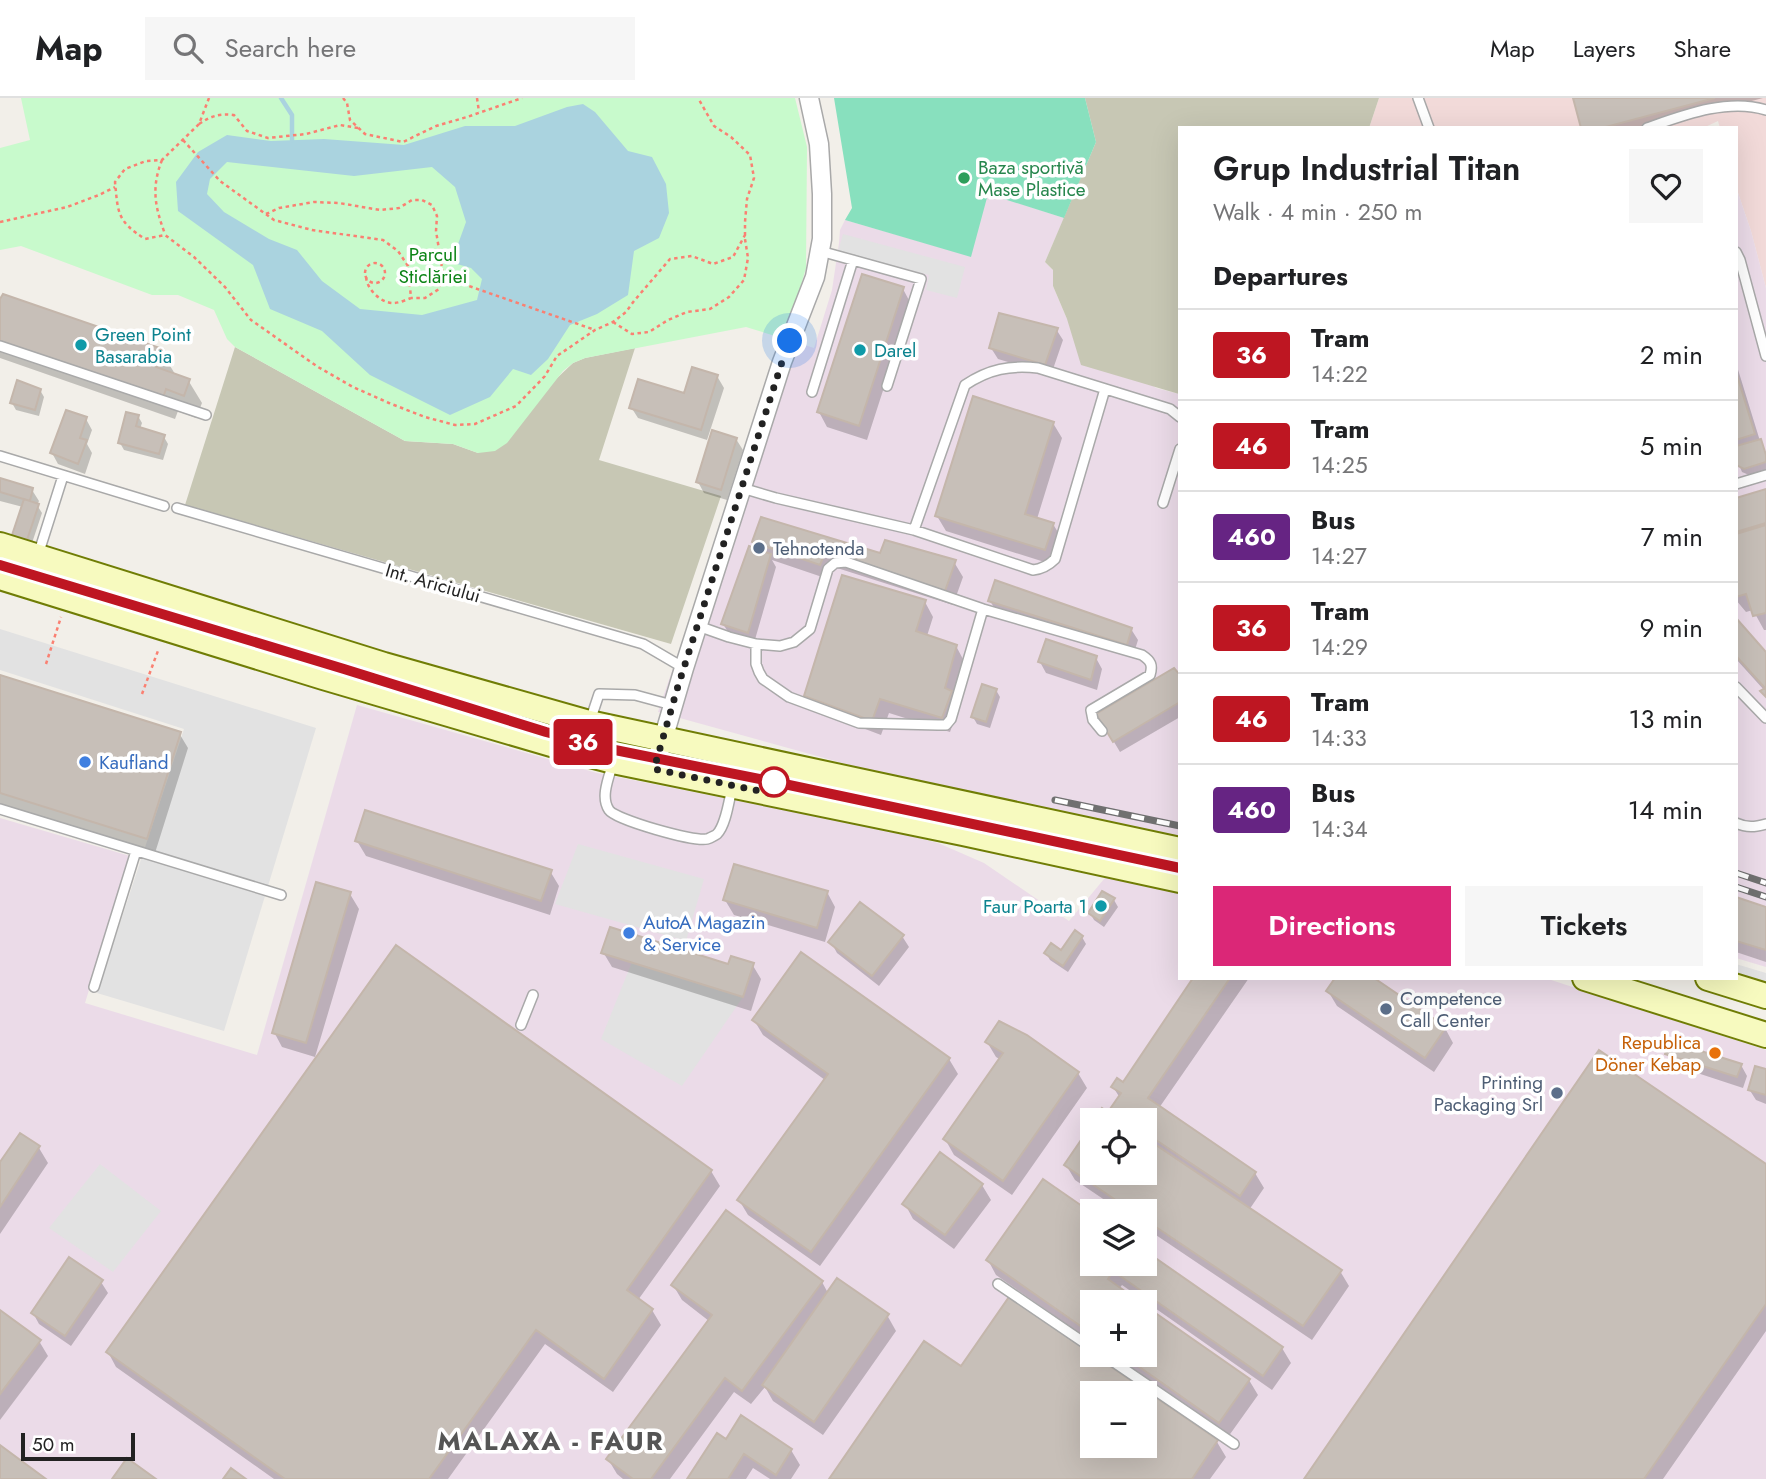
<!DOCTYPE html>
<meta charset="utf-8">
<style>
body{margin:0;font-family:Jost,sans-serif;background:#f6f6f6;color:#202124;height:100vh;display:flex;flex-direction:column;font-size:26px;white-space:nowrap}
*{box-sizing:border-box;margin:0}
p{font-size:23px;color:#757577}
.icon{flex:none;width:38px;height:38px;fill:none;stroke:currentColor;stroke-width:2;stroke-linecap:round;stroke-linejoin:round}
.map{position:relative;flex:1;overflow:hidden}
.sheet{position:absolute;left:1178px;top:28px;width:560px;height:854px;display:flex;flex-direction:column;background:#fff;border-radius:0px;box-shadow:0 7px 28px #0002}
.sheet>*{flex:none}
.badge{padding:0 14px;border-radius:5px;font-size:24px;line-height:46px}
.tools{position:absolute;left:1080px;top:1010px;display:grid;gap:14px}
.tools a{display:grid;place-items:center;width:77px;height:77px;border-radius:0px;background:#fff;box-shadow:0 7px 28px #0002;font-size:35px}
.scale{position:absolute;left:21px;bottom:18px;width:114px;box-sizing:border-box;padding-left:7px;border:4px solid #222;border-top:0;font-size:19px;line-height:24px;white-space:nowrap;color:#222;-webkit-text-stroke:5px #fff;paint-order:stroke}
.you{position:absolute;width:35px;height:35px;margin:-18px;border:5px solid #fff;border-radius:50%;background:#1a73e8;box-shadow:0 0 0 10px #1a73e833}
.map>.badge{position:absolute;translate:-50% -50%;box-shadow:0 0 0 4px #fff}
h2{padding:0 35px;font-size:26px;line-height:63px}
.round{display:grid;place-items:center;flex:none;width:74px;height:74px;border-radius:0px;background:#f6f6f6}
.summary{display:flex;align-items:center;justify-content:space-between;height:119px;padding:0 35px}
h1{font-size:33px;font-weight:600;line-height:52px}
.action{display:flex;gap:14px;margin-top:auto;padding:14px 35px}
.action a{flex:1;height:80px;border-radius:0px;background:#db2777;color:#fff;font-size:28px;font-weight:600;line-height:80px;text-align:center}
.action a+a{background:#f6f6f6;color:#202124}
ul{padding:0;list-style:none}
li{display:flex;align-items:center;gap:21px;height:91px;padding:0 35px;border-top:2px solid #e0e0e0}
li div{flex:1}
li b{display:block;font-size:26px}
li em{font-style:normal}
li .badge{min-width:77px;font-weight:700;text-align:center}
header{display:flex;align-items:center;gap:42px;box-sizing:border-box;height:98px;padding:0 35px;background:#fff;border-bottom:2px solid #e0e0e0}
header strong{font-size:33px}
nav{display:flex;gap:38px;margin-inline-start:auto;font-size:24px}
.search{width:490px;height:63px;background:#f6f6f6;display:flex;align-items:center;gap:18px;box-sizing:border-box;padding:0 24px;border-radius:0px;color:#757577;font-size:26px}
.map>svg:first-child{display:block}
.commercial{fill:#f2dad9}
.industrial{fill:#ebdbe8;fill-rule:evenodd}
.construction{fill:#c7c7b4}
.park{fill:#c8facc}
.pitch{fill:#88e0be}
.parking{fill:#e2e2e2}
.water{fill:#aad3df;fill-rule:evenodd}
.shadow{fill:#0003;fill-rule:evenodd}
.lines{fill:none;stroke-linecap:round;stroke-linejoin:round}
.stream{stroke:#aad3df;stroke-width:4.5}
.building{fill:#c7bfb8;stroke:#c4b6ab;stroke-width:2;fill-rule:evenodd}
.lane-casing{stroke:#a9a9a9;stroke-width:12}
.street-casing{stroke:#a9a9a9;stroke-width:21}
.secondary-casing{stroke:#707d05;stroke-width:28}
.path{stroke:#fa8072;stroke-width:2.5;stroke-dasharray:3.5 3.5;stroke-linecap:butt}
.lane{stroke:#fff;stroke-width:9}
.street{stroke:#fff;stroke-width:18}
.secondary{stroke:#f7fabf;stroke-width:24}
.rail-casing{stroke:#707070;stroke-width:7}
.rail{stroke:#fff;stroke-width:4.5;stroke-dasharray:13;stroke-linecap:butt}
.line-casing{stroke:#fff;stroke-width:16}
.line{stroke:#be1622;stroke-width:10}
.walk{stroke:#222;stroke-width:7;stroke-dasharray:0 12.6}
.leisure-dot{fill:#2e9e5b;stroke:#fff;stroke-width:2.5}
.culture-dot{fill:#0f9aa8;stroke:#fff;stroke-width:2.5}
.service-dot{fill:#5c6f8a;stroke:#fff;stroke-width:2.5}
.shop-dot{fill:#3f7fe0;stroke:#fff;stroke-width:2.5}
.stop-dot{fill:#fff;stroke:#be1622;stroke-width:3.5}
.food-dot{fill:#e8710a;stroke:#fff;stroke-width:2.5}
.labels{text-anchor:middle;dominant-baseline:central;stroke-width:7;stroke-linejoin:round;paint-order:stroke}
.leisure-label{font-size:19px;fill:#27864d;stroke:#fff;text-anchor:start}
.park-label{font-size:19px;fill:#0c8416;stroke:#fff}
.culture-label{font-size:19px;fill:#0d838f;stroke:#fff;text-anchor:start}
.service-label{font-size:19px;fill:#4e5e75;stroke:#fff;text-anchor:start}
.street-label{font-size:19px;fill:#222;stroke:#fff}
.shop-label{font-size:19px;fill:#366cbe;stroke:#fff;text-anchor:start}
.food-label{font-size:19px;fill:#c56008;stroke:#fff;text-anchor:end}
.district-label{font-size:26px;font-weight:bold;letter-spacing:2px;fill:#555;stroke:#fff}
</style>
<header>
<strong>Map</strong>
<div class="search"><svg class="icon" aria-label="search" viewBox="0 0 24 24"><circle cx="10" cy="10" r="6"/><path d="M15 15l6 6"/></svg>Search here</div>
<nav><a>Map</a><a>Layers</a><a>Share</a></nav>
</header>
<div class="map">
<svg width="1766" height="1381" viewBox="0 0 1766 1381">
<rect width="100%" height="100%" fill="#f2efe9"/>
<path class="commercial" d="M1379,0H1766V190L1751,133L1736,89V30H1720L1718,23L1703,30H1369Z"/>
<path class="industrial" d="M1736,89L1751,133L1766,190V869L1736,860Z
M988,95L1064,120L1045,164L1053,172V188L1067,221L1156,290L1179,296V748L1052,723L658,614L785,241L814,250L832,192L839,145L840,132L845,122L970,158Z
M357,607L597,675L895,734L938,745L984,765L1069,823L1109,775L1179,791L1180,880H1545L1766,952V1381H0V720L130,758L85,905L257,957ZM1092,1022H1144V1074H1092ZM1092,1113H1144V1166H1092ZM1092,1204H1144V1256H1092ZM1092,1295H1144V1348H1092Z"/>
<path class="construction" d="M1085,0H1379L1369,30H1180L1179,296L1081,267L1067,221L1053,188V172L1045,164L1096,44Z
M235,249L405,343L453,346L478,355L573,265L585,260L635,250L599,362L721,398L671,546L185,407Z"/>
<path class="park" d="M21,0H795L807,49L806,170L785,241L746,229L585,260L573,265L563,273L507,345L495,353L478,355L453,346L405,343L235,249L227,241L214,212L178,197H152L21,148L0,152V50L30,42Z"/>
<path class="pitch" d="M834,0H1085L1096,44L1064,120L988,96L971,159L845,122L852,110Z"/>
<path class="parking" d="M843,136L965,169L957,200L926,192L929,177L838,153Z
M0,531L316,630L224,933L97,895L184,631L0,572Z
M578,746L704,781L686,843L555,806Z
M632,864L743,899L682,988L601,941Z
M1736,866L1766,875V885L1736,877Z
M100,1066L161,1113L113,1174L49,1130Z"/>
<path class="water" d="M583,6L595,14L628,53L652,59L666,86L669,115L659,140L634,153L628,197L597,216L570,227L548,261L531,277L513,271L490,299L450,317L370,277L322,233L270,211L253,167L178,113L176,84L198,54L227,37L271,43L324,41L404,47L465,28H515L567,9ZM227,64L354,78L432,69L455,89L466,124L457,149V166L471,170L482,181L477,202L422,217L360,211L322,183L297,152L269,141L224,114L207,96L210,81Z"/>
<path class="shadow" d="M1575,0H1763L1650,30H1583Z
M903,191L911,206L867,342L827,329L819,314Z
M0,203L161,253L175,276L188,282L202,305L196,320L178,313L175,321L0,260Z
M1056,231L1063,242L1051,277L998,261L991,250Z
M1736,265L1760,343L1766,355V372L1749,377L1742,374L1736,360Z
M717,278L724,290L707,342L638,320L631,309L685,297Z
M40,292L44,299L39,318L16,312L12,305Z
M138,318L142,325L140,331L164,339L168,346L163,362L124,352L120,345Z
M86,321L92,332L87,346L92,355L85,376L58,366L52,355Z
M1053,325L1062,340L1037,421L1053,426L1062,441L1054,467L946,433L937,418Z
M736,341L743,352L727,402L704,395L698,384Z
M0,382L32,392L39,403L37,407L42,415L30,451L13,440L23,409L0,403Z
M1766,392V532H1764L1753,512L1746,514L1736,502V402Z
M754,444L954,464L963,479L953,507L834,469L828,481L772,462L776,469L754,545L730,537L723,526L759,454Z
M990,503L1131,531L1138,542L1133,558L997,514Z
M925,504L933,519L927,538L956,548L964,563L954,601L959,609L950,634L889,615L881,637L815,612L806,597Z
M1736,523L1766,556V599L1764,592L1736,561Z
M1096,560L1102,571L1097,592L1046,575L1040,564Z
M0,579L179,635L188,650L155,755L0,706Z
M1180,580V619L1120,654L1098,617Z
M996,592L1000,599L990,630L977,626L973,619Z
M357,743L550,773L559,788L550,817L366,758Z
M827,794L835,809L825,844L734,817L725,802Z
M350,796L359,811L315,959L282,949L274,934Z
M1736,801L1766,810V864L1736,854Z
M1114,802L1118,809L1104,829L1094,822L1090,815Z
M902,838L909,849L879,888L837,855L831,844Z
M1082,839L1086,846L1068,874L1050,862L1046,855L1062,854Z
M603,854L730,869L752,866L761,881L751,913L612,869Z
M1195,880H1249L1159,1010L1255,1075L1264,1090L1249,1112L1340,1173L1349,1188L1312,1242L1144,1129V1113H1121L1075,1082L1066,1067L1092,1029V1074H1144V1022H1119L1112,1011L1120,1000L1113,989L1123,987Z
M1328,893L1445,930L1453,945L1434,974L1337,908Z
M754,922L949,961L958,976L820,1168L748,1117L739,1102L825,982L763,937Z
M987,944L1078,975L1087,990L1012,1097L954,1057L945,1041L1001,962L996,959Z
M1667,956L1741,967L1747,978L1743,990L1673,967Z
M1766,973V1006L1756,1002L1749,991Z
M20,1037L39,1050L48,1065L0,1136V1067Z
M1766,1068V1233L1663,1381H1306Z
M711,1073L720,1088L638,1202L652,1212L661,1227L613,1294L545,1246L448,1381H274L116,1269L108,1254Z
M982,1087L991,1102L954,1151L913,1121L905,1106Z
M1092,1117V1166H1144L1282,1250L1291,1265L1272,1292L1122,1187L1119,1191L1137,1204H1092V1244L996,1177L988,1162Z
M101,1184L108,1195L71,1248L39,1226L33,1215Z
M822,1184L828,1195L887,1217L896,1233L823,1337L773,1303L765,1289L751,1306L734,1294L670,1381H623L617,1376L608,1361L709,1223L682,1202L673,1187Z
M1009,1201L1217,1344L1226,1359L1210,1381H831L962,1271ZM1092,1295H1144V1348H1092Z
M0,1214L39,1243L48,1258L0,1322Z
M1110,1256H1144L1249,1282L1258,1297L1228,1339Z
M726,1343L791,1352L800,1367L791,1381H770L753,1370L746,1381H689Z"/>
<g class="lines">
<path class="stream" d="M281,0L292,17V42"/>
</g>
<path class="building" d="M1573,0H1715L1602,30H1581Z
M862,176L904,189L859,328L817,314Z
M3,196L163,251L156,269L190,281L184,298L166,291L163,300L0,243V201Z
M999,215L1058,230L1045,267L989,250Z
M692,269L718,277L701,332L629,310L638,281L684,295Z
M1736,274L1755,336L1736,342Z
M17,282L41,291L35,312L10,305Z
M973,298L1054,324L1025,416L1054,425L1045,452L935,418Z
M66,312L87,319L80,340L87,342L78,366L50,355Z
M126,314L139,317L136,328L165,337L159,356L118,345Z
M712,332L737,340L721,392L696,384Z
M1761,341L1766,357V364L1744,371L1736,367V348Z
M0,380L33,390L30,403L0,394Z
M1766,391V425L1736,434V400Z
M24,401L39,406L26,445L11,440Z
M761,419L880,455L885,442L956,462L945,493L825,455L820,467L752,444Z
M1766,427V515L1753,518L1746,496L1736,499V436Z
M749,448L771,456L748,535L721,526Z
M842,477L926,502L916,533L957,547L945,590L952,593L942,620L880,601L872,623L804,598Z
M995,482L1132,530L1127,547L988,503Z
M1736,520L1766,554V599L1760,593L1765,590L1736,558Z
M1046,541L1097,558L1091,582L1038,564Z
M1174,570L1180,577V604L1113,644L1096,616Z
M0,577L181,634L147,741L0,695Z
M982,586L997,591L986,624L971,619Z
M365,712L552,772L541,803L355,743Z
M734,766L828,793L817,830L723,802Z
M316,784L351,794L306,945L272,935Z
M1102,793L1115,800L1100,823L1088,815Z
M1736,799L1766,809V852L1736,843Z
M860,804L904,837L872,878L828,844Z
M610,829L728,866L731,858L754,865L743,899L601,855Z
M1075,832L1083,838L1063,868L1044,855L1051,845L1061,852Z
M396,847L712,1072L627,1192L653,1211L604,1281L536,1232L429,1381H285L106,1254Z
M801,854L950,960L811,1154L737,1102L828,976L752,922Z
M1193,880H1230L1148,1000L1256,1074L1240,1098L1144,1034V1022H1127L1110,1011L1121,995L1111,989L1117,980L1123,984Z
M1335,880H1374L1446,929L1425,960L1326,893Z
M999,923L1027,937L1079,974L1003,1083L943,1041L1003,955L985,944Z
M1669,943L1742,966L1737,979L1665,956Z
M1599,952L1766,1066V1206L1644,1381H1304Z
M1755,968L1766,971V997L1748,992Z
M1102,1010L1120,1022H1094Z
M1092,1026V1074H1144V1039L1342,1172L1303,1228L1144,1121V1113H1132L1064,1067Z
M20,1035L40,1048L0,1109V1064Z
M940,1054L983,1086L945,1137L902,1106Z
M1043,1081L1092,1115V1166H1118L1108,1181L1140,1204H1092V1236L986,1162Z
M726,1112L823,1183L742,1293L725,1280L651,1381H633L606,1361L712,1217L671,1187Z
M1144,1152L1283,1249L1263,1278L1113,1173L1118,1166H1144Z
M69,1159L103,1182L65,1238L31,1215Z
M837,1180L889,1216L814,1324L762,1287Z
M1009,1199L1218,1342L1192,1381H829L924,1243L961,1268ZM1092,1295H1144V1348H1092Z
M1144,1207L1250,1281L1219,1325L1121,1256H1144Z
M0,1212L41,1242L0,1296Z
M741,1317L792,1351L776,1377L744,1356L728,1381H687L717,1335L726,1341Z
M0,1347L46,1381H0Z
M127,1360L156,1381H112Z
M231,1370L246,1381H223Z"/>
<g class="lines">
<defs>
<path id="lane" d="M1418,0L1429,30
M1647,30C1684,17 1728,0 1766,12
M820,153L921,181L887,288
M1736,154L1740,162L1766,258
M0,248L206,317
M812,294L853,162
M0,358L164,408
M1736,386L1766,377
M742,390L776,400L914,432L1033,472C1042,471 1049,467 1055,461L1105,291
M1163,405L1180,351
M177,410L643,546L684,570
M914,432L965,287C989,271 1010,267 1038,270L1170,311L1180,319
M38,457L63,378
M698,528L729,539L756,546V566L759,574L763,581L789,599L859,625L938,627H946L951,621L983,511
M756,546L780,548L794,544L810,531L828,471L835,465L846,464L983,511L1142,557C1151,563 1153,567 1150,577L1091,612L1093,622L1102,633
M1736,589L1766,620
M590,623L599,596L635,597L672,607
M613,665C609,679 600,699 609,712C616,722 694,744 707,741C708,741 716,737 717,736C726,727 729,702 732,690
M0,711L281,797
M1736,725C1747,730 1755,729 1766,726
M94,889L136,753
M521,927L533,897
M998,1186L1092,1250
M1102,1256L1234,1346"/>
<path id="street" d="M654,672L684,570L782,264L815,179L822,141V96L819,46L809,0"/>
<path id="secondary" d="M0,447L384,567L589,625L1180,752
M0,479L323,579L582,655L613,663L963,735L1180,782
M1585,880L1766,937
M1708,880L1766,898"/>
</defs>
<use href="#lane" class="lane-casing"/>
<use href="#street" class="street-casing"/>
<use href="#secondary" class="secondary-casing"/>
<path class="path" d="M209,0L199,26L162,62L146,63L125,71L115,84C118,115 117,123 145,141L165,137L194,159L225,189L251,222L318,269L353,289L389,305L425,319L455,327L475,326L516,308L545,278L557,258L595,232L613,224L626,214L634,203L670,161L692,158L713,166L733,159L745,137
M343,0L347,5L350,22L365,36L403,44L436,28L467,19L522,0
M477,0L479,14
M199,26C211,18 220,15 234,17L247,33L268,40L306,36L340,27L358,30
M183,42L220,83L274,122L312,132L383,142L398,153L408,168L411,200C406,202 399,205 393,205C380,205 366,190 366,178
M162,62C151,90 155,109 165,136
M266,116L279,110L314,104L339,105L380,112L399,110L412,102H422L432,107L437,118L436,133L443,176L439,191L425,200H411
M0,124L67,109L99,97L115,89
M365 175a10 10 0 1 1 20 0a10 10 0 1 1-20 0Z
M442,182L466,187L595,232
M613,224L632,236L649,234L668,222L687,214L710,211L729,199L744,182L748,160L745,141V124L747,101L754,80L750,57L731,39L714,28L698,0
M46,566L61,519
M142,596L159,550"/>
<use href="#lane" class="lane"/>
<use href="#street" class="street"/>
<use href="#secondary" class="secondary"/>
<defs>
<path id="rail" d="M1055,702L1180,728
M1736,775L1766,785
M1736,789L1766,799"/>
</defs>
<use href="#rail" class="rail-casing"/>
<use href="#rail" class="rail"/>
</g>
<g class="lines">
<defs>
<path id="line" d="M0,467L344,571L546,634L610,651L789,687L1180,770"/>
</defs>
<use href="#line" class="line-casing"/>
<use href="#line" class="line"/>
<path class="walk" d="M774,684L769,695L654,671L678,588L782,264L790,243"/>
</g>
<circle class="leisure-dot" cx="964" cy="80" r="7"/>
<g class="culture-dot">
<circle cx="81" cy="247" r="7"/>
<circle cx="860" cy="252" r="7"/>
<circle cx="1101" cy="808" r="7"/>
</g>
<g class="service-dot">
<circle cx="759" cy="450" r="7"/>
<circle cx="1386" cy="911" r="7"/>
<circle cx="1557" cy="995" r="7"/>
</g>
<g class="shop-dot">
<circle cx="85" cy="664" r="7"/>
<circle cx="629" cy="835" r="7"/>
</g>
<circle class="stop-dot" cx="774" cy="684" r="14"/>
<circle class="food-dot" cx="1715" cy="955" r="7"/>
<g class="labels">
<g class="leisure-label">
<text x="978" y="69">Baza sportivă<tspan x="978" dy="22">Mase Plastice</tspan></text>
</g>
<g class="park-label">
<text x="433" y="156">Parcul<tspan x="433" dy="22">Sticlăriei</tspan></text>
</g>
<g class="culture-label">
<text x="95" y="236">Green Point<tspan x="95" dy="22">Basarabia</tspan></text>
<text x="874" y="252">Darel</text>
<text x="1087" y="808" text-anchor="end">Faur Poarta 1</text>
</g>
<g class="service-label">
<text x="773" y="450">Tehnotenda</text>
<text x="1400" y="900">Competence<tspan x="1400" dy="22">Call Center</tspan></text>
<text x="1543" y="984" text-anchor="end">Printing<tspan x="1543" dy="22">Packaging Srl</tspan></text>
</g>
<g class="street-label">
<text transform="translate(433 485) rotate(16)">Int. Ariciului</text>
</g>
<g class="shop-label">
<text x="99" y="664">Kaufland</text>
<text x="643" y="824">AutoA Magazin<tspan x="643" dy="22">&amp; Service</tspan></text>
</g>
<g class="food-label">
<text x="1701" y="944">Republica<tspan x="1701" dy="22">Döner Kebap</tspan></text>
</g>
<g class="district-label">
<text x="551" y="1343">MALAXA - FAUR</text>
</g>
</g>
</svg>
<div class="tools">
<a><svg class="icon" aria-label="locate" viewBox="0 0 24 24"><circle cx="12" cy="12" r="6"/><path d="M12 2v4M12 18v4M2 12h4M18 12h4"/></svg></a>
<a><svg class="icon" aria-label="layers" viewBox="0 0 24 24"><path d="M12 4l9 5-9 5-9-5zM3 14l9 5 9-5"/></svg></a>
<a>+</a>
<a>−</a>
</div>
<div class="scale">50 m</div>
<div class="you" style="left:790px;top:243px"></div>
<b class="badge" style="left:583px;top:644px;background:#be1622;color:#fff">36</b>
<section class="sheet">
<div class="summary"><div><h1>Grup Industrial Titan</h1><p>Walk · 4 min · 250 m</p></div><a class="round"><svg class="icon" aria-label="heart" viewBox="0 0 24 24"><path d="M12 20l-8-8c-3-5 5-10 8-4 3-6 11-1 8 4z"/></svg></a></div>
<h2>Departures</h2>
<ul>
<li><span class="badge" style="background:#be1622;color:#fff">36</span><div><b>Tram</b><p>14:22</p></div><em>2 min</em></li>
<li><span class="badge" style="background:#be1622;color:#fff">46</span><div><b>Tram</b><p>14:25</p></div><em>5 min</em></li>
<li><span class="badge" style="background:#662483;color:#fff">460</span><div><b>Bus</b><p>14:27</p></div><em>7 min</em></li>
<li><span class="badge" style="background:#be1622;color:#fff">36</span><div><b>Tram</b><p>14:29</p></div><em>9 min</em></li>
<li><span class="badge" style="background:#be1622;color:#fff">46</span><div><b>Tram</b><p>14:33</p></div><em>13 min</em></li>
<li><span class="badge" style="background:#662483;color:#fff">460</span><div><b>Bus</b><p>14:34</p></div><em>14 min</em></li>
</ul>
<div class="action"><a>Directions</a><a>Tickets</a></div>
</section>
</div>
